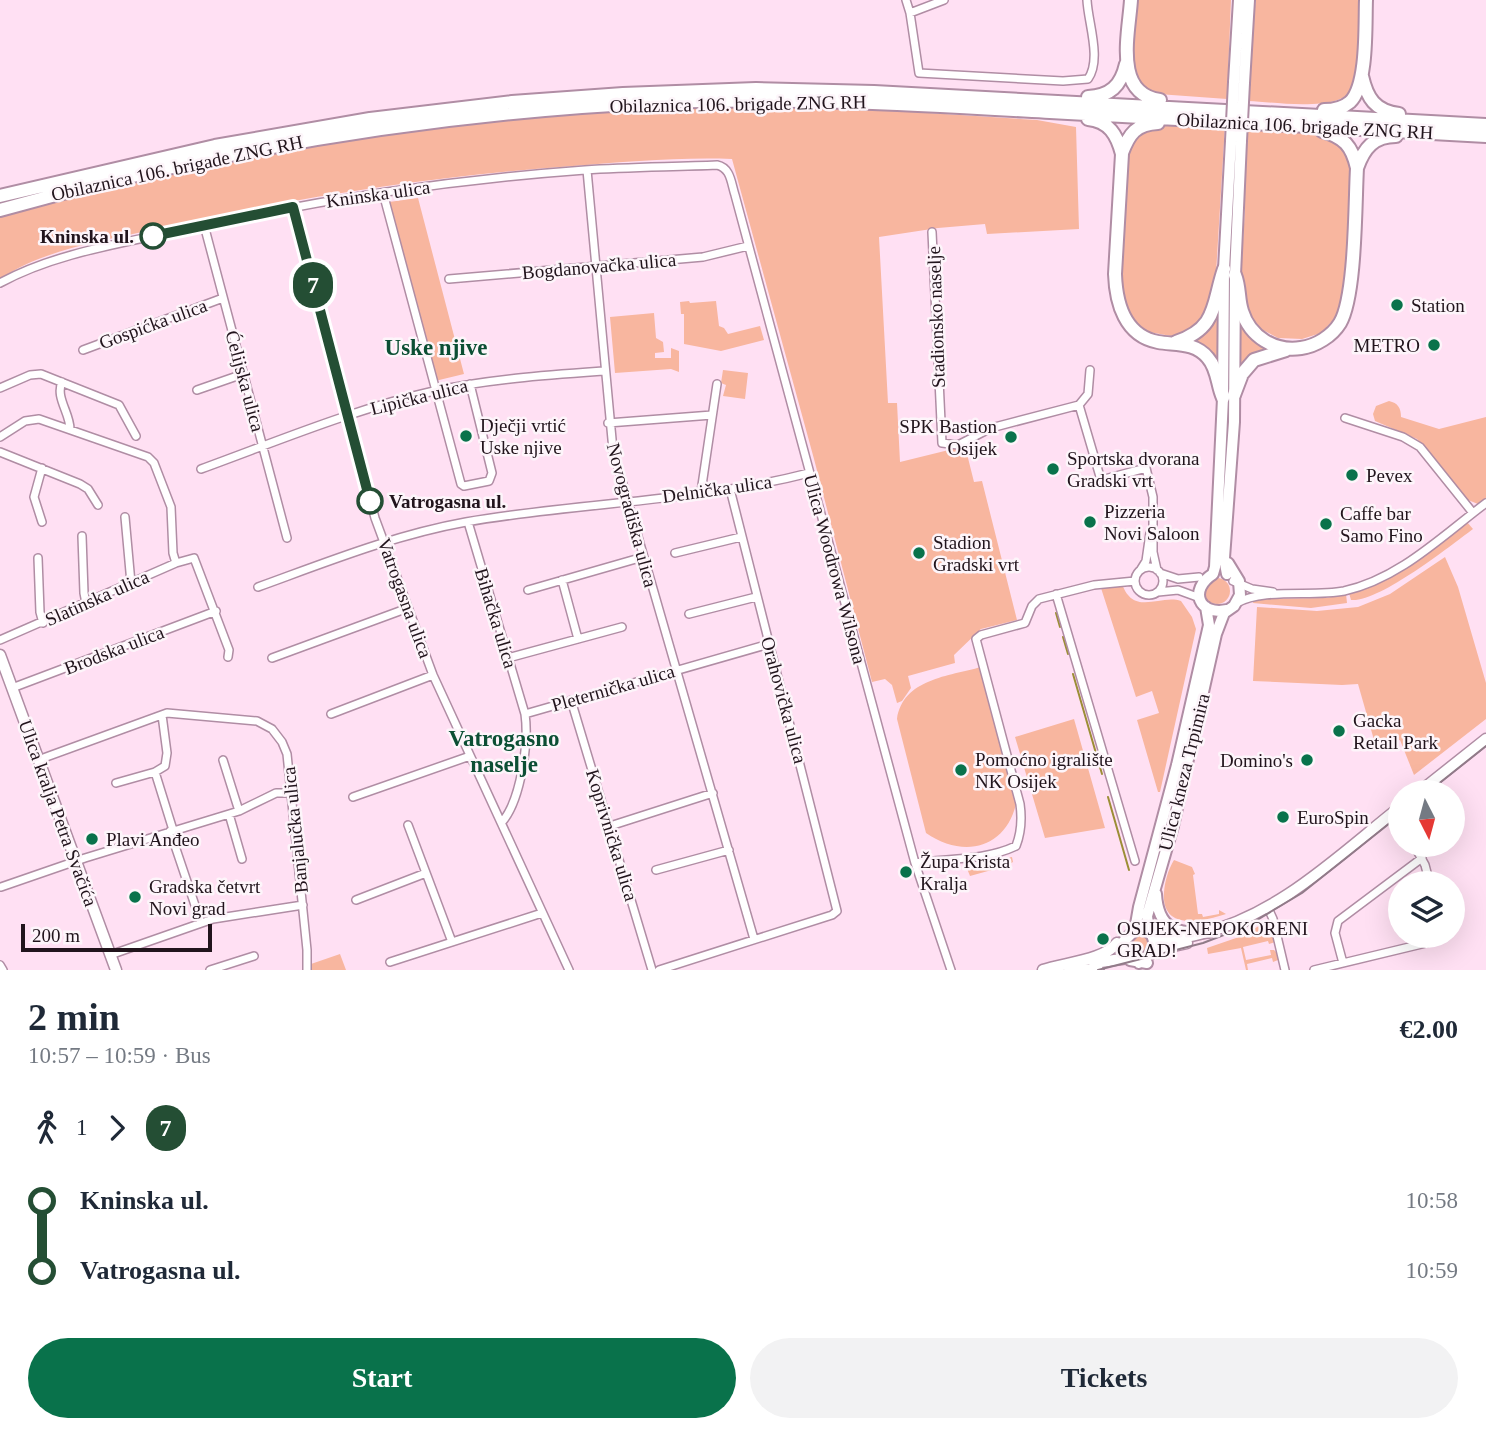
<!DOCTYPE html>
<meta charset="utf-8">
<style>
body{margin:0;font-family:"Times New Roman",serif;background:#f2f2f3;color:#1f2937;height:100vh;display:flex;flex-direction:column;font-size:26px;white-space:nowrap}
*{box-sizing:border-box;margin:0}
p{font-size:23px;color:#747a83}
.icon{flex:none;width:38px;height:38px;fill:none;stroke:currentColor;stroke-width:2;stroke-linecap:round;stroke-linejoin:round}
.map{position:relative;height:970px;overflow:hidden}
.sheet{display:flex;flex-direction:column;background:#fff;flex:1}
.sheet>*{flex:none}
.badge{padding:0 14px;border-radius:23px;font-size:24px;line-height:46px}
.needle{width:46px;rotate:174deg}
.fabs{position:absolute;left:1388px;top:780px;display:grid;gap:14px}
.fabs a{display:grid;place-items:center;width:77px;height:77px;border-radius:50%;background:#fff;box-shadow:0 7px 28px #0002;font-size:35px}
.scale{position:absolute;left:21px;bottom:18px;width:191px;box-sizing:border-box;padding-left:7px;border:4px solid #21141c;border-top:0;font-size:19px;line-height:24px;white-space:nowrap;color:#21141c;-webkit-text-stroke:5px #fdf5fa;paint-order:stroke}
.map>.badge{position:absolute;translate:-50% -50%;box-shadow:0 0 0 4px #fff}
.legs{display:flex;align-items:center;gap:10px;height:77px;padding:0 28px;font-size:23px}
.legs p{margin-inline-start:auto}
.summary{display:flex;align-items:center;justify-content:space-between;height:119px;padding:0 28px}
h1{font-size:38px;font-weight:600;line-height:52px}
.primary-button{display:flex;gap:14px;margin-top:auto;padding:14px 28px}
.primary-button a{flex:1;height:80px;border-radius:42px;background:#09724b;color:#fff;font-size:28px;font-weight:600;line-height:80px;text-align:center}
.primary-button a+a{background:#f2f2f3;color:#1f2937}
ul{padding:0 28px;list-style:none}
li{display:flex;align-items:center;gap:24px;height:70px;font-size:26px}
li i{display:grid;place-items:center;width:10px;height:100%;margin:0 9px;background:currentColor}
li i::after{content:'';width:18px;height:18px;margin:-9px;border:5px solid;border-radius:50%;background:#fff}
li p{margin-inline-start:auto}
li:first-child i{background:linear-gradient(#0000 50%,currentColor 0)}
li:last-child i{background:linear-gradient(currentColor 50%,#0000 0)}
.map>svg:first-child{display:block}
.green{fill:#f8b69f}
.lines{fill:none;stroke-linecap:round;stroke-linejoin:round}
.stream{stroke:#9c8e36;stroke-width:2}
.street-casing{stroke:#b08da4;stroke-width:10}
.secondary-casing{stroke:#b08da4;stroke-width:13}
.primary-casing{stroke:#b08da4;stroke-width:14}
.highway-casing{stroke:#b08da4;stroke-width:16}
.street{stroke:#fff;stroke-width:7}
.secondary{stroke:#fff;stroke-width:10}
.primary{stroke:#fff;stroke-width:10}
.highway{stroke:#fff;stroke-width:12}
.tram{stroke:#917b89;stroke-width:2}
.primary-bridge-casing{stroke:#b08da4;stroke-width:14;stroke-linecap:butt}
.primary-bridge{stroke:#fff;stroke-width:10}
.line-1-casing{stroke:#fff;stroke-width:16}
.line-1{stroke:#244e34;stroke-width:10}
.stop-1-dot{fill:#fff;stroke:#244e34;stroke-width:3.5}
.poi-dot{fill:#09724b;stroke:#fdf5fa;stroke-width:2.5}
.labels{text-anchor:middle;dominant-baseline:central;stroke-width:5;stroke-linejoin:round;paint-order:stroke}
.street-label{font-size:19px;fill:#21141c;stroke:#fdf5fa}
.stop-label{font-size:19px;font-weight:bold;fill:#21141c;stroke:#fdf5fa;text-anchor:end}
.poi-label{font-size:19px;fill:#21141c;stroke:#fdf5fa;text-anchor:start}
.quarter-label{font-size:23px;font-weight:bold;fill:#0c4f34;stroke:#fdf5fa}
</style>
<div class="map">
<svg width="1486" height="970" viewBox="0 0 1486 970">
<rect width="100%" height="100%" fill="#ffe0f3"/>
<path class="green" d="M1134,0H1231L1227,99L1158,94L1141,87L1131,65Z
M1256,0H1363C1361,26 1363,55 1357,81C1350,115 1276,102 1249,101L1250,84L1248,83L1251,28Z
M778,103L779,108L883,110L1037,120L1076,127L1079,229L987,234L985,224L938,228L879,237L888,403H897L900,462L965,446L974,482L982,481L1017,620L981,629L954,655L955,663L908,676L911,688L902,701L897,703L892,685L885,679L872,682L814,459L732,159C679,157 625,162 573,166C433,176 293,198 155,229C104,241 44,249 0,279V213L166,171L381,132L613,108Z
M1153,124L1225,125L1215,290L1204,318L1190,331L1171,336L1149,332L1140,328L1129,314L1120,290L1124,156L1134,132Z
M1248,127L1313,131L1334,136L1353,162L1345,296L1337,316L1321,333L1302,339L1278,338L1261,329L1247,312L1241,275L1245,208L1243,182L1244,141H1247Z
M418,198L464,374L435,381L389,202Z
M689,301L690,303L716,301L719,326L724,328L728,334L760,326L764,340L721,351L684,344V314H681L680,302Z
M1218,305L1220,370L1184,343Z
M654,313L656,338L663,342L664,352L655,353V358H671V348L679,351V372L671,369L615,373L610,317Z
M1239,313L1274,349L1239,375Z
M723,370L748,373L745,399L723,396L726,385L721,383Z
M1389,401C1398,403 1401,408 1401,417L1439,429L1486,417V500L1478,504L1468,500L1417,439L1375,421L1373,414L1376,406Z
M1467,522L1473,529C1449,547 1378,603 1351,600L1349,593C1395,580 1430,551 1467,522Z
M1445,557L1458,587L1486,683V719L1414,775L1400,740L1376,747L1358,684L1342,685L1253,681L1257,607L1317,611L1358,607L1390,594Z
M1204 591a13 13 0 1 1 26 0a13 13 0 1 1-26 0Z
M1122,584C1134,617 1160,594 1181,601L1192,617L1196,629L1160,792H1158L1137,720L1159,713L1152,691L1136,697L1101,588Z
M1346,594L1347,603L1311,608L1253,603L1254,599L1326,598Z
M981,667L1016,804C1005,850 962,858 926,833L897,719C903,679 949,676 981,667Z
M1074,719L1105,828L1045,838L1015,737Z
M1012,857L1013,862L1006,866L970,876L966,866Z
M1174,860L1192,867L1195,874L1193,875L1198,914H1202L1203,917L1219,914V910L1226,914C1201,922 1161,931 1164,892C1165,881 1168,870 1174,860Z
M1268,921L1275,942L1269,944L1268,941L1243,947L1246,960L1271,955L1270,950H1274L1278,954V960L1273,962L1272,958L1247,964L1248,970H1246L1241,948L1208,954L1207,948L1239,937Z
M1139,933L1147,938L1150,944L1145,952L1138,954L1136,957L1128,950V944Z
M340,954L346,970H309L311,964Z"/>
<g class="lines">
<path class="stream" d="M1056,613L1060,627
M1063,637L1068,654
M1073,674L1102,774
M1108,797L1129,870"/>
<defs>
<path id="street" d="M906,0L910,13L944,0
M910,13L919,73L1063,81L1088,79C1102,59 1088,23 1087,0
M587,170L613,450L754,939
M383,193L461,484L464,486L489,481L492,473L470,384
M293,207L375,518L433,675L569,970
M204,225L287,538
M932,232L942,443L958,445L991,428L1079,405L1101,480L1146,468L1153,497V552L1157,570
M449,279L703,257L748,246
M0,283C53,254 118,244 177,231C311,201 448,180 585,170C629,167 673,167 717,165C731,168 731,183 735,195L915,863L951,970
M83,350L223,298
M62,382C55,397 70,413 70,429
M0,388L30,375L41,374L119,405L136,436
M197,390L243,374
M1079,405L1088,394L1090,370
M1345,418L1403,437L1420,447L1473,513
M608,423L712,415
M0,437L25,421L39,419L148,457L154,463L171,507L173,553L176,563
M0,452L80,484L88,489L98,505
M42,468L34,497L42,522
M201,469C278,441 354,409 434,391C489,379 548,375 604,371
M701,492L717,384
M125,517L131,583
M468,522L525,714
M82,536L84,593L86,603
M675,553L741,537
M38,558L40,612L43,623
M1135 581a14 14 0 1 1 28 0a14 14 0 1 1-28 0Z
M1141,569L1146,561L1150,533
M1160,573L1178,579L1199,577
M562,580L578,639
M1233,581L1252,589L1273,592
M258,587C327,562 394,535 466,522C580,502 697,502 809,473
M528,590L643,557
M1158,592L1178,590L1200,598
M1056,594L1135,861
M1237,603C1263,588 1313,597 1344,591C1399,579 1442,536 1486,503
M689,614L756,597
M0,640L176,563L194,558L229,650L228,657
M272,658L408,608
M508,658L622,627
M12,688L216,611
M571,700L652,970
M331,714L433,675
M38,760L167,713L257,721L272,729L282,742L287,754L307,950V970
M223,760L239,811
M155,772L173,830
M116,783L155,772L165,766L167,753L162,715
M353,797L470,756
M1398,809L1397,822L1400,828
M229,814L242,859
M502,822C521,800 529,742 525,714L769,644
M408,825L452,942
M610,826L713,793
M170,831L201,923
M1414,845L1425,865L1430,884
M915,863C948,858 984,861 1016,846C1021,833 1022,818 1020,804L976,639L981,635L1025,623L1032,606L1039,599L1094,585L1135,581
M656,870L729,850
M1,887L85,858L239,811L276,793H291
M356,900L426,873
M1268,908L1273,919L1285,970
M110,955L213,919L303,905
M390,962L542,913
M1343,963L1335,933L1338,921L1422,858
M0,965L3,970
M210,970L254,956
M659,970L832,915L837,911L730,489
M1314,970L1426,943L1437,936"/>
<path id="secondary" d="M0,655L116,970
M1418,793L1486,739
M1152,935C1168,941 1184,938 1200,934C1279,915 1338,856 1400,807
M1158,953L1169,947L1187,943
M1094,963L1128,958
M1043,970C1063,963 1105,960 1117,943"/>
<path id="primary" d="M1234,82L1239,0
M1244,83L1249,0
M1227,574L1224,558L1234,422L1235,275L1241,141
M1227,610C1199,616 1188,590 1213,574L1215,567L1223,398L1224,269L1231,141
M1156,894C1158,929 1177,935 1209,932
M1149,932L1147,916L1173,826L1216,634L1224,613L1234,606L1240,595L1239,581L1228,563
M1139,963L1150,954L1155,944L1152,935L1143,928
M1147,963L1130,960L1124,952L1123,942L1135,930L1139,907L1177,765L1209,625L1206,607
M1069,968L1098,970"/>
<path id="highway" d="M1131,0C1129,33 1113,94 1160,100
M1362,76C1367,98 1375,111 1399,114
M1088,97C1110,96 1121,86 1126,64
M1324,110C1333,110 1343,108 1350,102C1368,85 1365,24 1366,0
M1088,119C1109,121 1117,135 1122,154L1115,274C1116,303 1125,336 1158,342C1176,345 1195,342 1208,358C1218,369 1217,385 1223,398
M1322,131C1344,137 1352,146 1357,168
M1122,153C1129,134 1136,124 1158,123
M0,196L215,146L370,119L512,102L623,94L756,89L874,92L1486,125
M0,210C218,149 441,112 667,102C795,97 923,105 1050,112C1196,120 1341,128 1486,136
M1235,275C1240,287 1238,299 1242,311C1250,337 1275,352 1301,348C1316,346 1332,336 1340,323C1356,296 1355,202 1357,168C1364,148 1374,136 1396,136
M1176,342C1218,328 1212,304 1224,269
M1234,395L1242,374L1254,360L1286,350"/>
</defs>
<use href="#street" class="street-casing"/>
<use href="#secondary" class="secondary-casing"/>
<use href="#primary" class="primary-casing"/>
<use href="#highway" class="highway-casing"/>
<use href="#street" class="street"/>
<use href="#secondary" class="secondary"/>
<use href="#primary" class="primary"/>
<use href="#highway" class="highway"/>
<path class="tram" d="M1427,793L1486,746
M1098,970L1203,943L1247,926L1302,893L1400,815"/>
<defs>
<path id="primary-bridge" d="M1231,141L1234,82
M1241,141L1244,83"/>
</defs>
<use href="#primary-bridge" class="primary-bridge-casing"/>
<use href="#primary-bridge" class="primary-bridge"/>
</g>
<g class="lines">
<defs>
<path id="line-1" d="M153,236L293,207L370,501"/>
</defs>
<use href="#line-1" class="line-1-casing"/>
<use href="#line-1" class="line-1"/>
</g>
<g class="stop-1-dot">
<circle cx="153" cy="236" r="12"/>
<circle cx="370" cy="501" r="12"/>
</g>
<g class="poi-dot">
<circle cx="1397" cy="305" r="7"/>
<circle cx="1434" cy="345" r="7"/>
<circle cx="466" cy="436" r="7"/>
<circle cx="1011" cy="437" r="7"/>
<circle cx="1053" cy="469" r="7"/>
<circle cx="1352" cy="475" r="7"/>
<circle cx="1090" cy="522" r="7"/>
<circle cx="1326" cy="524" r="7"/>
<circle cx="919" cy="553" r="7"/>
<circle cx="1339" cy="731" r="7"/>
<circle cx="1307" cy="760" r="7"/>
<circle cx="961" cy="770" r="7"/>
<circle cx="1283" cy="817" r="7"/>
<circle cx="92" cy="839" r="7"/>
<circle cx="906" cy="872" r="7"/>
<circle cx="135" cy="897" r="7"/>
<circle cx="1103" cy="939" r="7"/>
</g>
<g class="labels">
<g class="street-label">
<text transform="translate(738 104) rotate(-1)">Obilaznica 106. brigade ZNG RH</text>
<text transform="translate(1305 126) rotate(3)">Obilaznica 106. brigade ZNG RH</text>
<text transform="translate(177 168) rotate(-12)">Obilaznica 106. brigade ZNG RH</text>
<text transform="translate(378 194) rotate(-8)">Kninska ulica</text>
<text transform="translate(599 266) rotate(-5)">Bogdanovačka ulica</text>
<text transform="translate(936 317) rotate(-92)">Stadionsko naselje</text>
<text transform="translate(153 324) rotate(-20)">Gospićka ulica</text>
<text transform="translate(245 381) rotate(75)">Ćelijska ulica</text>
<text transform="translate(419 397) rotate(-14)">Lipička ulica</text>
<text transform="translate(717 489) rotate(-8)">Delnička ulica</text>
<text transform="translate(632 515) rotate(75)">Novogradiška ulica</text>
<text transform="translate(835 569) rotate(75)">Ulica Woodrowa Wilsona</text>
<text transform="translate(97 598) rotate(-24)">Slatinska ulica</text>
<text transform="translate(405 598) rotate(70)">Vatrogasna ulica</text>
<text transform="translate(496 618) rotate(73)">Bihačka ulica</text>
<text transform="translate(114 650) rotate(-21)">Brodska ulica</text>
<text transform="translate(613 688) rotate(-16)">Pleternička ulica</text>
<text transform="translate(784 700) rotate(75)">Orahovička ulica</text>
<text transform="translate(1184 772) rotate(-76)">Ulica kneza Trpimira</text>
<text transform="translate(58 813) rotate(70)">Ulica kralja Petra Svačića</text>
<text transform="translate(295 830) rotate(-96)">Banjalučka ulica</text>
<text transform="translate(612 835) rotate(73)">Koprivnička ulica</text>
</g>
<g class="stop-label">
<text x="134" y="236">Kninska ul.</text>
<text x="389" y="501" text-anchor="start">Vatrogasna ul.</text>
</g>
<g class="poi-label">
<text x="1411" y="305">Station</text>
<text x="1420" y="345" text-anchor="end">METRO</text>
<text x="480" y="425">Dječji vrtić<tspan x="480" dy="22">Uske njive</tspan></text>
<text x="997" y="426" text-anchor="end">SPK Bastion<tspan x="997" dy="22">Osijek</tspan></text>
<text x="1067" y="458">Sportska dvorana<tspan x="1067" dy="22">Gradski vrt</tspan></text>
<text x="1366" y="475">Pevex</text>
<text x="1104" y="511">Pizzeria<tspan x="1104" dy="22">Novi Saloon</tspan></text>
<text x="1340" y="513">Caffe bar<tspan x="1340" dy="22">Samo Fino</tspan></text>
<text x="933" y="542">Stadion<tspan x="933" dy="22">Gradski vrt</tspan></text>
<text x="1353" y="720">Gacka<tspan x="1353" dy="22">Retail Park</tspan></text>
<text x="975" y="759">Pomoćno igralište<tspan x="975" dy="22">NK Osijek</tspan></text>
<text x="1293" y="760" text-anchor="end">Domino's</text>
<text x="1297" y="817">EuroSpin</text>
<text x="106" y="839">Plavi Anđeo</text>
<text x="920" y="861">Župa Krista<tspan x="920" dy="22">Kralja</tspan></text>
<text x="149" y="886">Gradska četvrt<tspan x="149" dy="22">Novi grad</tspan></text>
<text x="1117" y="928">OSIJEK-NEPOKORENI<tspan x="1117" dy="22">GRAD!</tspan></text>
</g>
<g class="quarter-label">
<text x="436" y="347">Uske njive</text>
<text x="504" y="738">Vatrogasno<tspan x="504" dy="26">naselje</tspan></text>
</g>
</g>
</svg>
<div class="fabs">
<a><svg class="needle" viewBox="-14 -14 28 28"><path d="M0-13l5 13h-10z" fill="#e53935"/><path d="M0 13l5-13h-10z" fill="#747a83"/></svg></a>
<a><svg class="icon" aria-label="layers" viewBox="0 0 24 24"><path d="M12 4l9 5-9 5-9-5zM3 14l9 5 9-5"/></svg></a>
</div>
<div class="scale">200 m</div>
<b class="badge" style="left:313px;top:285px;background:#244e34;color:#fff">7</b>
</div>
<section class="sheet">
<div class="summary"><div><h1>2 min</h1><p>10:57 – 10:59 · Bus</p></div><b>€2.00</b></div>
<div class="legs"><svg class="icon" aria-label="walk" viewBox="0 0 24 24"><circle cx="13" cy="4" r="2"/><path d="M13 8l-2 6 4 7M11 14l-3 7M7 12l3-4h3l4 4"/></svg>1<svg class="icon" aria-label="forward" viewBox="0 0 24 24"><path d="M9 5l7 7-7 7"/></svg><b class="badge" style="background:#244e34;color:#fff">7</b></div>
<ul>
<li><i style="color:#244e34"></i><b>Kninska ul.</b><p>10:58</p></li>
<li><i style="color:#244e34"></i><b>Vatrogasna ul.</b><p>10:59</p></li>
</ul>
<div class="primary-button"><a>Start</a><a>Tickets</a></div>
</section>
